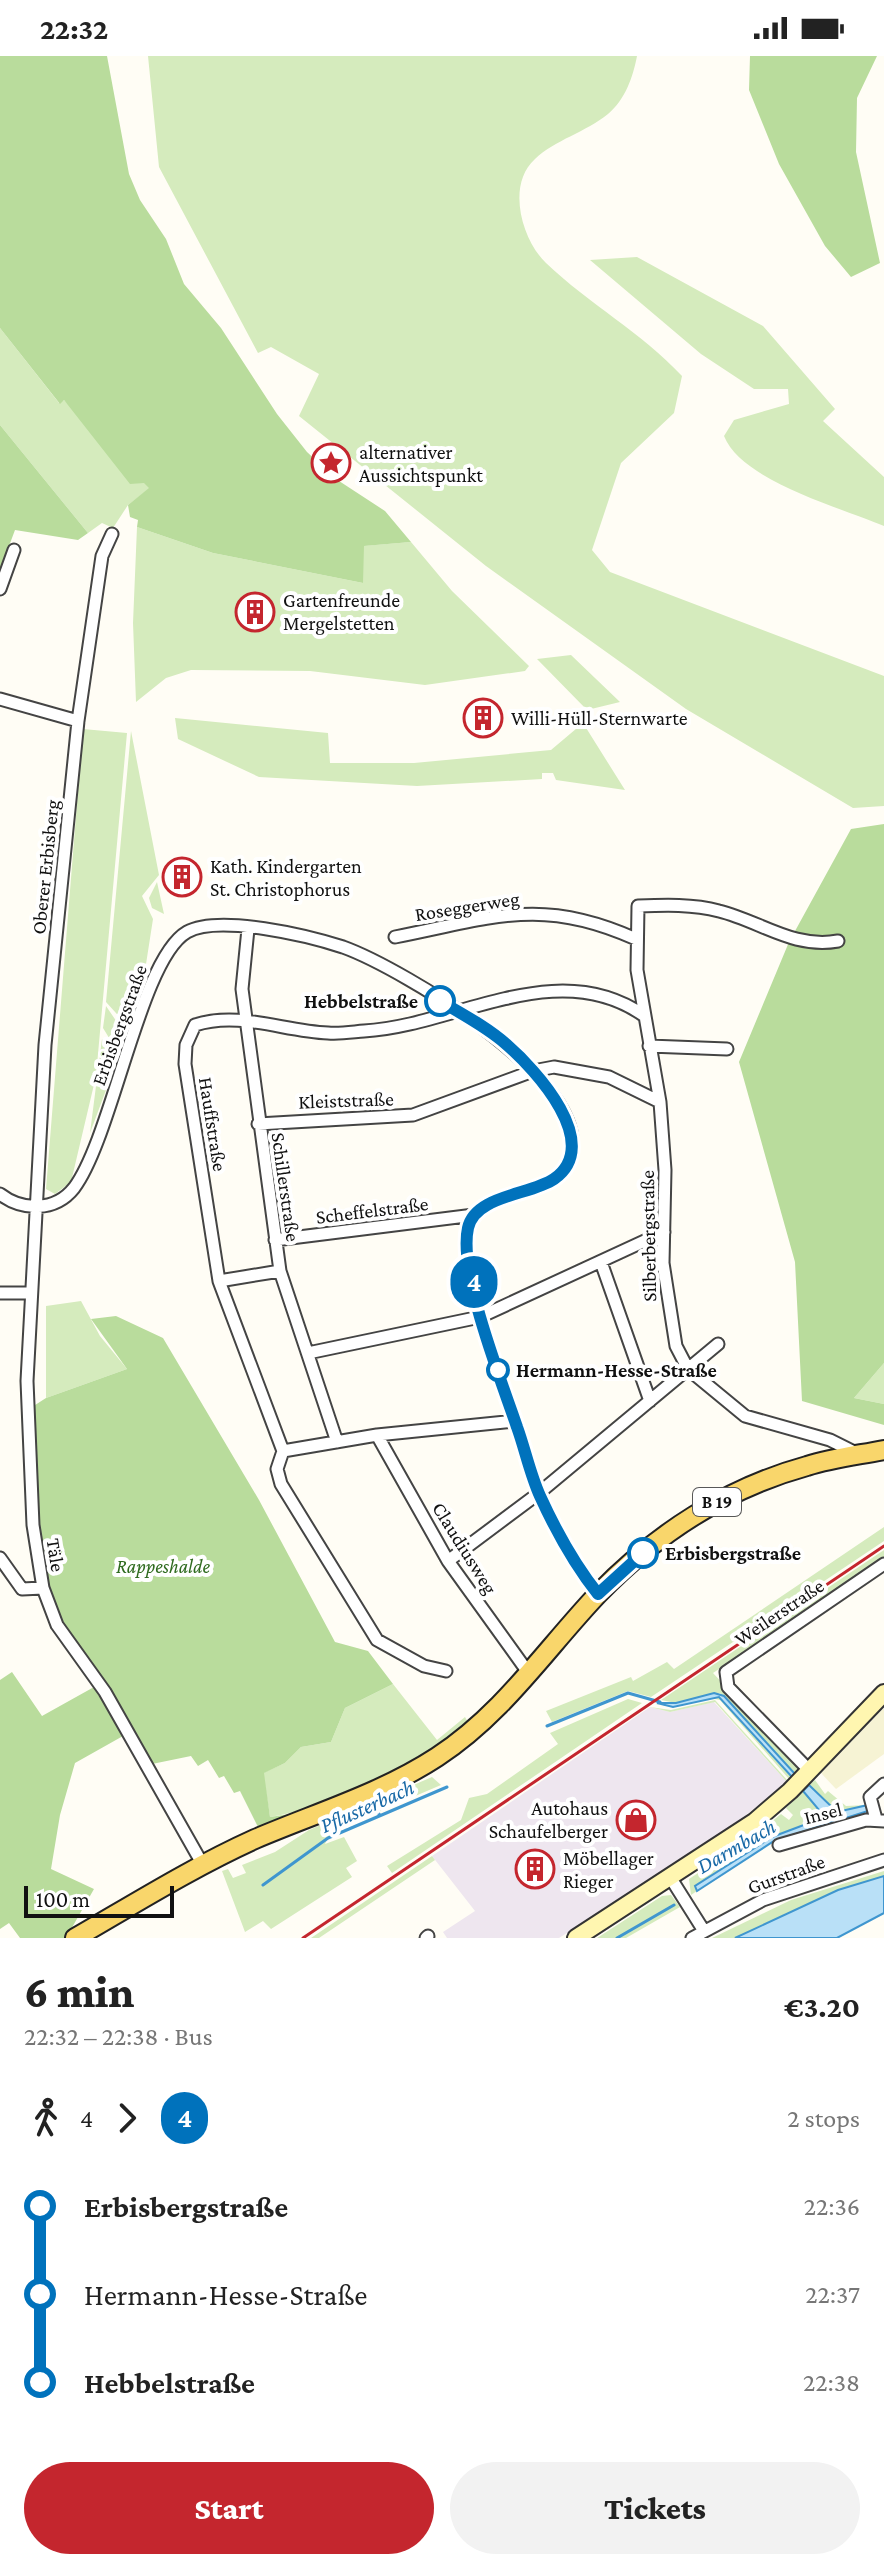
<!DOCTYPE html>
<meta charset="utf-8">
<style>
body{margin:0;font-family:"Crimson Pro",serif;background:#f2f2f2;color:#222;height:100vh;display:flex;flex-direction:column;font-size:30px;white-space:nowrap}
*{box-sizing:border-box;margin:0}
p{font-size:26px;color:#767676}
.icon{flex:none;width:44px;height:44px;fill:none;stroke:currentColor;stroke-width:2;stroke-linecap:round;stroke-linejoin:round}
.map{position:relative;height:1882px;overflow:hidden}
.sheet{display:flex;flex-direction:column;background:#fff;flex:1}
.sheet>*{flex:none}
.badge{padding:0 16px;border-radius:26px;font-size:28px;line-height:52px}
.scale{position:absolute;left:24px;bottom:20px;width:150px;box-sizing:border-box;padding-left:8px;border:4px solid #111;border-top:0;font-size:22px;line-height:28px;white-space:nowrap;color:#111;-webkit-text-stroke:6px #fff;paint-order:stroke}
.map>.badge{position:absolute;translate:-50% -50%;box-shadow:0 0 0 4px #fff}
.legs{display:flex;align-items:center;gap:12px;height:88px;padding:0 24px;font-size:26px}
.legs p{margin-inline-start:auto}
.overview{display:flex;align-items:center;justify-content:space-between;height:136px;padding:0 24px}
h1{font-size:44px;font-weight:800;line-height:60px}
.primary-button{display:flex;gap:16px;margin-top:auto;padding:16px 24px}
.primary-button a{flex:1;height:92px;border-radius:48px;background:#c4262e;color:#fff;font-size:32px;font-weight:800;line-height:92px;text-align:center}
.primary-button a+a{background:#f2f2f2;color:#222}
ul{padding:0 24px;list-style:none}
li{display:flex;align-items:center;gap:28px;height:88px;font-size:30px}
li i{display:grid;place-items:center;width:12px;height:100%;margin:0 10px;background:currentColor}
li i::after{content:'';width:20px;height:20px;margin:-10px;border:6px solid;border-radius:50%;background:#fff}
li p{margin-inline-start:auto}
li:first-child i{background:linear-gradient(#0000 50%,currentColor 0)}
li:last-child i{background:linear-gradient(currentColor 50%,#0000 0)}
.status{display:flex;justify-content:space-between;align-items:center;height:56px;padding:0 40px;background:#fff;direction:ltr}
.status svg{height:22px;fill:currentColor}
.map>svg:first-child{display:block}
.industrial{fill:#eee6ef}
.farmland{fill:#f6f3d4}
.green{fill:#d5ebbd}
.forest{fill:#b9dc9c}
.water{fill:#b9e0f7;stroke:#3f96cf;stroke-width:2}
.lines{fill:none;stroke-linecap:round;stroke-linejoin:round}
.stream{stroke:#3f96cf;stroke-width:3}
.minor-casing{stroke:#444;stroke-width:15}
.secondary-casing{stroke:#333;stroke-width:20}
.primary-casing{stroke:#222;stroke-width:22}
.minor{stroke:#fff;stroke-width:11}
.secondary{stroke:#fff6b0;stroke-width:16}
.primary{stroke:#f9d66b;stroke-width:18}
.rail{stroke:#c4262e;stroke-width:3}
.line-1-casing{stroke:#fff;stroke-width:18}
.line-1{stroke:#0072bc;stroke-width:12}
.stop-1-dot{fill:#fff;stroke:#0072bc;stroke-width:4}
.labels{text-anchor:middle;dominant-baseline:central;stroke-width:8;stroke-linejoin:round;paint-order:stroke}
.shield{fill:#fff;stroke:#585858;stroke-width:2}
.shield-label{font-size:18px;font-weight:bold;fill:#111}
.poi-label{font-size:20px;fill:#111;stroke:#fff;text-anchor:start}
.street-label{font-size:20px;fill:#111;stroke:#fff}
.stop-label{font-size:20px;font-weight:bold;fill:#111;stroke:#fff;text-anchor:start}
.park-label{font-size:20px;font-style:italic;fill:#2f6b1f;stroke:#fff}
.water-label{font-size:22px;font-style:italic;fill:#1768a6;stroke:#fff}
</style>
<div class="status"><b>22:32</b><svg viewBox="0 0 49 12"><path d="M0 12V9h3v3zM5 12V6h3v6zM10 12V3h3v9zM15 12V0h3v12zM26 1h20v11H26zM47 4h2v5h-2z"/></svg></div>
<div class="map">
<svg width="884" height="1882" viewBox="0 0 884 1882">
<rect width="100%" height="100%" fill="#fffdf5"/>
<path class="industrial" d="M714,1646L787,1726L720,1780L559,1882H447L443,1876L475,1855L432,1800L650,1651L670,1656Z"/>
<path class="farmland" d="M884,1652V1698L836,1733L821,1717Z"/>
<path class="green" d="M148,0H637C633,21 625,44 608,58C586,76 555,84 535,103C506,129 522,184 546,207C589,248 641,276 682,320L674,357L621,407L592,494L610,516L884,620V750L853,752L686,653L486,510L299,360L319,318L271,291L258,297L159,111Z
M637,201L763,270L835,353L823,365L884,421V470C839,451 742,425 724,380L734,364L789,348L788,333H754L701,298L590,204Z
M0,272L59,347L64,344L150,432L128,449L113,472L102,467L88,477L0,369Z
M137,471L213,497L363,527V490L411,486L452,535L529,610L525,615L425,629L310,615L191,614L166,622L136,646L133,567Z
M571,599L620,646L587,654L537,603Z
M175,662L328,677L330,707H414L551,694L583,667L625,734L556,724L553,717H542V723L417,730L259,721L178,683Z
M83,673L127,677L96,1020L71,1126L55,1138L46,1133Z
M131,675L159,819L142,840L153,863L144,921L125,967L106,946Z
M157,826L164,858L152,852L149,842Z
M106,950L123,975L114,990L103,972Z
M102,983L118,1002L90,1077Z
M81,1245L100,1280L127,1313L46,1342V1250Z
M884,1307V1348L854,1342Z
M884,1471V1485L651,1641L628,1635L552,1666L546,1655L631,1621L633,1625L667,1606L674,1613Z
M884,1494V1503L713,1617L801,1711L795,1718L720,1637L676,1647L661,1644Z
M393,1628L437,1684L465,1661L469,1668C411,1711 341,1749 270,1761L263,1717L285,1707L301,1691L331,1686L345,1652Z
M714,1641L722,1643L792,1721L789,1723L720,1644C699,1638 678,1654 655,1648L673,1651Z
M628,1643L642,1647L392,1817L387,1810L461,1764L469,1742L487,1738L558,1688L550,1677Z
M715,1644L788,1725L787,1726L715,1646L670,1656L650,1651L671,1654Z
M432,1721L441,1729L331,1776L325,1788L344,1781L357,1805L346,1812L352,1821L271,1873L263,1865L245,1876L222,1815L228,1813L233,1822L246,1817L242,1809L275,1796L309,1774Z
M815,1724L825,1738L828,1735L846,1750L868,1749L837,1756L809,1729Z
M803,1735L826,1761L772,1781L696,1830L697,1835L691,1839L689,1823L754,1780L781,1758L789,1764L793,1759L786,1752Z
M432,1800L435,1804L319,1882H311Z
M884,1815V1820L838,1834L735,1882H712L791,1844Z
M671,1839L680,1851L626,1882H597L662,1840Z"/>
<path class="forest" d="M0,0H107L129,118L140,144L166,183L184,228L221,272L277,358L307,396L336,423L385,455L411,486L364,490L363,527L213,497L137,471L138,464L130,461L128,449L149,432L144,427L130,428L64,344L60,348L0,272Z
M750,0H877L857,42L856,96L880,207L851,221L825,190L779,108L749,34Z
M0,369L88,477L78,484L15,474L0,514Z
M884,768V1307L854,1342L884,1348V1369L802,1345L795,1206L739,1006L789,886L851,773Z
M116,1260L163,1282L259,1444L335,1586L368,1595L393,1628L345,1652L331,1686L301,1691L285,1707L264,1717L270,1761L303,1756L258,1771L240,1735L234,1737L224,1720L219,1722L208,1704L198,1710L191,1700L152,1708L104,1625L67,1574L50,1537L37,1458L32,1351L46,1342L127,1313L91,1263Z
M12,1616L42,1660L94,1631L123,1680L75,1707L60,1759L51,1813L94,1833L66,1882H20L9,1867L0,1873V1624Z"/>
<path class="water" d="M714,1637L724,1640L795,1718L792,1721L719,1641L673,1651L657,1647H676Z
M809,1729L837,1756L868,1749L871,1754L774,1785L697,1835L695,1830L772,1781L825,1761L803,1735Z
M884,1820V1857L837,1882H735L838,1834Z"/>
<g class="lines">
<path class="stream" d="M547,1670L628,1637L660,1646
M373,1748L379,1758
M263,1829L328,1782L447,1731
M617,1882L674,1849"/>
<defs>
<path id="minor" d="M112,478L102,500L78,665L45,989L27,1325L33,1469L43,1532L57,1569L105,1636L203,1809
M0,533L14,494
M0,643L78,665
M248,873L242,933L280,1215L337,1386
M395,881C492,862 541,840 636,883
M838,885C793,893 760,865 719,855C693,848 665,849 638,850L637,914L660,1046L665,1114L663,1207L676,1290L688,1313L745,1360L830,1384L856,1397
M649,990L727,993
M258,1068L413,1059L533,1015L554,1011L609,1021L660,1046
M0,1138C22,1155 55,1156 74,1132C113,1080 140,903 187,876C219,858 309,880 343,891C399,911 614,1035 565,1112C545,1142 477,1135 468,1171C458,1215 500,1321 515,1365C523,1389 529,1414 539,1437C554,1474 574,1507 598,1538
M275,1184L474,1159
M601,1206L650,1345
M219,1225L280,1215
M0,1237H31
M308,1297L480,1261L664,1176
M377,1379L448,1505L530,1619
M283,1395L219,1225L185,1008L186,989L195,969C239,955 283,975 328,977C340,978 352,976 364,975C455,970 556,899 643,959
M283,1395L277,1413L281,1428L377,1584L424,1610L446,1615
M283,1395L377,1379L515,1365
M0,1502L22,1533L43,1532
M448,1505L539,1437L718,1288
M809,1714L728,1631L726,1616L884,1508
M876,1763L870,1741L884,1728
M779,1789L866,1764L884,1765
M670,1821L704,1875
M426,1882L428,1880
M692,1882L763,1844L884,1804"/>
<path id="secondary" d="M576,1882L754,1766L790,1735L884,1637"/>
<path id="primary" d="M75,1882C134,1848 193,1811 255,1783C316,1757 382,1737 437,1701C503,1658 545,1594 598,1538C656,1478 727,1432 807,1410C832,1402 859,1399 884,1394"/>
</defs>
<use href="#minor" class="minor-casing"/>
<use href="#secondary" class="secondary-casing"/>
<use href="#primary" class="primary-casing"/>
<use href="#minor" class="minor"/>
<use href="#secondary" class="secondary"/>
<use href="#primary" class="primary"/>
<path class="rail" d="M303,1882L884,1490"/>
</g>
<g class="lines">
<defs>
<path id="line-1" d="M440,945C462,958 487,971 506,988C536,1014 604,1088 554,1123C531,1139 475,1139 468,1172C458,1217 502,1326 517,1371C525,1393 530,1418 540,1440C556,1475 574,1508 598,1538L643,1497"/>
</defs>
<use href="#line-1" class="line-1-casing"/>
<use href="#line-1" class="line-1"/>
</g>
<defs>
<symbol id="sight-ring" viewBox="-11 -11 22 22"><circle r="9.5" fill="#fff" stroke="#c4262e" stroke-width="1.5"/><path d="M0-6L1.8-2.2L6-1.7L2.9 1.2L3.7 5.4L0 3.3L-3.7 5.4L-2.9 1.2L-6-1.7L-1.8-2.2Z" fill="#c4262e"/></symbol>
<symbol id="building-ring" viewBox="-11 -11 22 22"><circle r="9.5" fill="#fff" stroke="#c4262e" stroke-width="1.5"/><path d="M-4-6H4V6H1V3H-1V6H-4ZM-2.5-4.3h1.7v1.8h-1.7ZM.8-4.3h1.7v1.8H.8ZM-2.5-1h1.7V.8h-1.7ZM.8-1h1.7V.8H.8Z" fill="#c4262e"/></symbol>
<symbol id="shop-ring" viewBox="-11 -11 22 22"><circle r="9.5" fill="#fff" stroke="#c4262e" stroke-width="1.5"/><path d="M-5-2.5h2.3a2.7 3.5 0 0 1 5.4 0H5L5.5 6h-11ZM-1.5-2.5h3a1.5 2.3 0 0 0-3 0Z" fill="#c4262e"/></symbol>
</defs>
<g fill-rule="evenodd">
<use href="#sight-ring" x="309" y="385" width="44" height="44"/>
<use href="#building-ring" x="233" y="534" width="44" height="44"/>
<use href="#building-ring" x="461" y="640" width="44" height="44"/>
<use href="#building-ring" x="160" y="799" width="44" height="44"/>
<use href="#shop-ring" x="614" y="1742" width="44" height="44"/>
<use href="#building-ring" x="513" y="1791" width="44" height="44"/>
</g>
<g class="stop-1-dot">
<circle cx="440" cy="945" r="14"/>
<circle cx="498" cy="1314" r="10"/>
<circle cx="643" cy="1497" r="14"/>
</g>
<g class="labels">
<rect class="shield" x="693" y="1432" width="48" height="28" rx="6"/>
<g class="shield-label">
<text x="717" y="1446">B 19</text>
</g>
<g class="poi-label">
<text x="359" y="396">alternativer<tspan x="359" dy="23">Aussichtspunkt</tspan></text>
<text x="283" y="544">Gartenfreunde<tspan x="283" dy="23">Mergelstetten</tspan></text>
<text x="511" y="662">Willi-Hüll-Sternwarte</text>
<text x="210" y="810">Kath. Kindergarten<tspan x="210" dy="23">St. Christophorus</tspan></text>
<text x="608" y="1752" text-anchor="end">Autohaus<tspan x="608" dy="23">Schaufelberger</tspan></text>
<text x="563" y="1802">Möbellager<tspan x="563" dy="23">Rieger</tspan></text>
</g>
<g class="street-label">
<text transform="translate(45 811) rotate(-84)">Oberer Erbisberg</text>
<text transform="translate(467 850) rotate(-9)">Roseggerweg</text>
<text transform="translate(119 969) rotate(-70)">Erbisbergstraße</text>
<text transform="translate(346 1044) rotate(-2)">Kleiststraße</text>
<text transform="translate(213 1068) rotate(81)">Hauffstraße</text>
<text transform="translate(286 1131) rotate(82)">Schillerstraße</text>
<text transform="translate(372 1154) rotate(-7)">Scheffelstraße</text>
<text transform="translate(648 1180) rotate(-91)">Silberbergstraße</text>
<text transform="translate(465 1492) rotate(58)">Claudiusweg</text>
<text transform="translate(56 1499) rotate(81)">Täle</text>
<text transform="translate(779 1556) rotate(-34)">Weilerstraße</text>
<text transform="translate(823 1757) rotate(-14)">Insel</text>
<text transform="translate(786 1818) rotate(-20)">Gurstraße</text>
</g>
<g class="stop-label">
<text x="418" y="945" text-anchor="end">Hebbelstraße</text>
<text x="516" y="1314">Hermann-Hesse-Straße</text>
<text x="665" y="1497">Erbisbergstraße</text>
</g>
<g class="park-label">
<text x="163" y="1510">Rappeshalde</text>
</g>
<g class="water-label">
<text transform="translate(367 1750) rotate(-24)">Pflusterbach</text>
<text transform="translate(736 1790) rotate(-30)">Darmbach</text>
</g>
</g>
</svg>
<div class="scale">100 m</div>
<b class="badge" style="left:474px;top:1226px;background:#0072bc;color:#fff">4</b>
</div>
<section class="sheet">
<div class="overview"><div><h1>6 min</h1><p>22:32 – 22:38 · Bus</p></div><b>€3.20</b></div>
<div class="legs"><svg class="icon" aria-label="walk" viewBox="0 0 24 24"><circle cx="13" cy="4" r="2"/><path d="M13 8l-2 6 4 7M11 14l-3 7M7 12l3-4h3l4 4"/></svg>4<svg class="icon" aria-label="forward" viewBox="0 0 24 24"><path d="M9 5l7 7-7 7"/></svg><b class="badge" style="background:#0072bc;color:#fff">4</b><p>2 stops</p></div>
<ul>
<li><i style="color:#0072bc"></i><b>Erbisbergstraße</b><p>22:36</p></li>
<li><i style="color:#0072bc"></i><span>Hermann-Hesse-Straße</span><p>22:37</p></li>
<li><i style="color:#0072bc"></i><b>Hebbelstraße</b><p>22:38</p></li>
</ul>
<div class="primary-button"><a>Start</a><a>Tickets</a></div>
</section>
